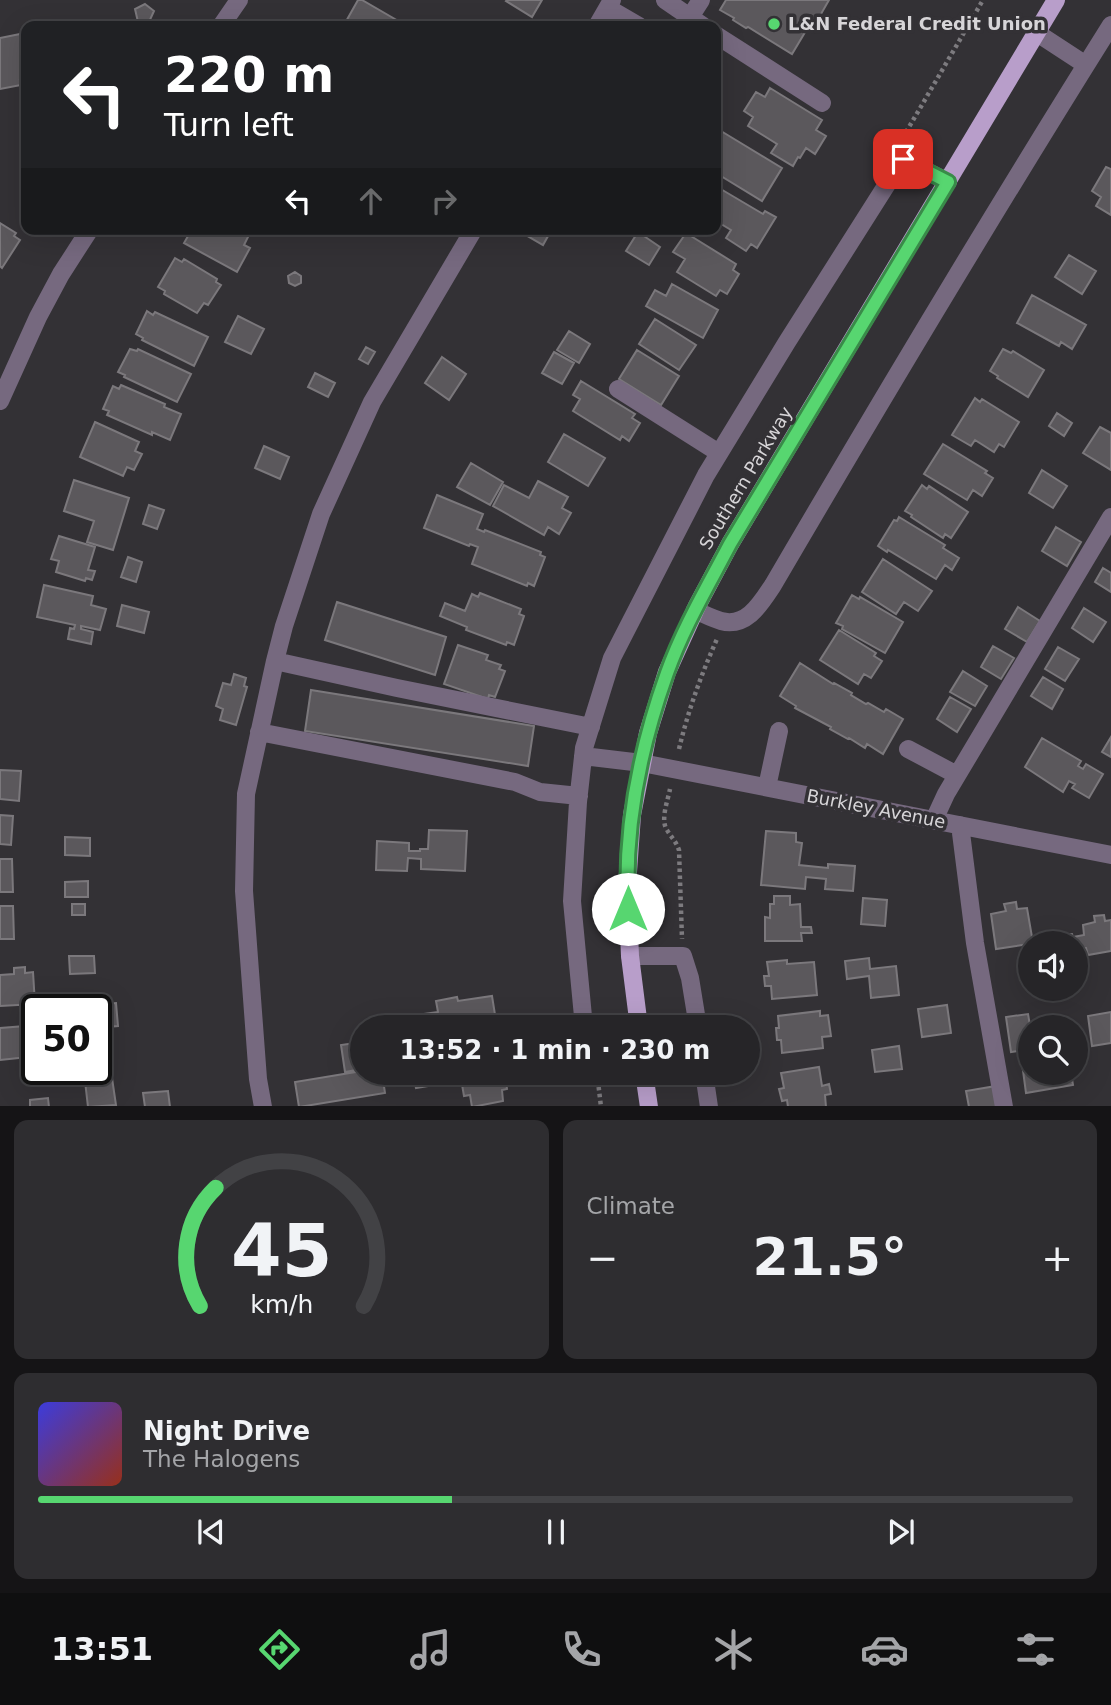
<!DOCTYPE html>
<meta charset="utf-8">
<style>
:root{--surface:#262528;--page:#2e2d30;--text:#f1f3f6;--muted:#a4a5a8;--line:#424245;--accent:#57d670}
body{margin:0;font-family:"DejaVu Sans",sans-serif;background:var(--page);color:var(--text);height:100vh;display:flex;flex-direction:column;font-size:26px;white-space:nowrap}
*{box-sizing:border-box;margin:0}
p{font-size:23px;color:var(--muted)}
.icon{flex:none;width:38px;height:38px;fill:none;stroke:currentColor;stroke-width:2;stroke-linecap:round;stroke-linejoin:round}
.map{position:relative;height:1106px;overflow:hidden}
.drawer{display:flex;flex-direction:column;gap:14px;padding:14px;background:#151416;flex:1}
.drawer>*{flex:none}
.guide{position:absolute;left:21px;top:21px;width:700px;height:214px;border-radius:14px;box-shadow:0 7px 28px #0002,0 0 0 2px var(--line);background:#202124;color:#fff;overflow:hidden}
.tools{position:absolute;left:1018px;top:931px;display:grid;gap:14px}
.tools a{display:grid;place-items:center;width:70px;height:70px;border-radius:50%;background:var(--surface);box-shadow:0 7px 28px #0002,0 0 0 2px var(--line);font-size:35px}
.speed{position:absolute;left:21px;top:994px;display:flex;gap:14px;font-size:35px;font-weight:700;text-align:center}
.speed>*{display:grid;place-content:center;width:91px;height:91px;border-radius:50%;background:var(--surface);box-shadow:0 7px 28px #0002,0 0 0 2px var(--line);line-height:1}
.speed .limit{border:4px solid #111;border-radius:10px;background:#fff;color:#111}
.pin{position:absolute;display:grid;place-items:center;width:60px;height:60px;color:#fff;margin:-30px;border-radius:14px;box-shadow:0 4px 10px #0006}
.me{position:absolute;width:77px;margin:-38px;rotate:0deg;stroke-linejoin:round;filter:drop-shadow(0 0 5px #0008)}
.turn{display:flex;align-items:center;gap:24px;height:147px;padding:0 28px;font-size:32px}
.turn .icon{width:91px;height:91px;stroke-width:2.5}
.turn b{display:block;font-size:49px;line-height:60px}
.lanes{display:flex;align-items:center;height:66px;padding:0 28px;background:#0003;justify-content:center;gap:35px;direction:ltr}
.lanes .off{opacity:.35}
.big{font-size:52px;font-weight:800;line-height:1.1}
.drawer .widget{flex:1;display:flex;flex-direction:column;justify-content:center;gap:10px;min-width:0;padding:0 24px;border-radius:14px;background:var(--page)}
.drawer .dial{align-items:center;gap:0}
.dial svg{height:182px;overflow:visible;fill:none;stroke:var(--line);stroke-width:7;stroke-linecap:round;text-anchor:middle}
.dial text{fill:var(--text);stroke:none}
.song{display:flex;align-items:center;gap:21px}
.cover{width:84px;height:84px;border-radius:10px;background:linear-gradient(135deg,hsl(240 70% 55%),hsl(10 70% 35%))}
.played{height:7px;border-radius:4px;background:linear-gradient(90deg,var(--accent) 40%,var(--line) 40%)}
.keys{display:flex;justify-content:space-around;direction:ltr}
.heat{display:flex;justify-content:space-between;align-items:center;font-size:38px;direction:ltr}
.drawer .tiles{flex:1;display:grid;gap:14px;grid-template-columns:1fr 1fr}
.widget:last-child{grid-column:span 2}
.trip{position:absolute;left:350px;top:1015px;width:410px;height:70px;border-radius:35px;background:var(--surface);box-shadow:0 7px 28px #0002,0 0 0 2px var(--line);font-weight:800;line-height:70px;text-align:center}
.tab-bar{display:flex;height:112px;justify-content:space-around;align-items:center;background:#0f0f10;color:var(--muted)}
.tab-bar .icon{width:49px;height:49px}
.tab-bar .selected{color:var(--accent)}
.tab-bar b{font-size:32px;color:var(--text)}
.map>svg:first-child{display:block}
.building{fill:#5b585c;stroke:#7b787c;stroke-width:2}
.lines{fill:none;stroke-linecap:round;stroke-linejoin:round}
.path{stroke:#7d7b7f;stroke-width:4.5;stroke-dasharray:3.5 3.5;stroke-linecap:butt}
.minor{stroke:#76697f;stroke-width:18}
.major{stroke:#b89eca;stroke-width:18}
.route-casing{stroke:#398b49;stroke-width:18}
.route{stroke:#57d670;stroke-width:12}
.poi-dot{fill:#57d670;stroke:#333135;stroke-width:2.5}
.labels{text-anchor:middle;stroke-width:7;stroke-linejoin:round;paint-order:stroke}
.poi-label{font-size:18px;font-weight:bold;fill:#d7d5d8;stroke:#333135;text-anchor:start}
.street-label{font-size:18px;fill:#d7d5d8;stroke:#333135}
</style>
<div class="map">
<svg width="1111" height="1107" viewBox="0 0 1111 1107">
<rect width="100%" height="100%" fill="#333135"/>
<path class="building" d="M358,0H362L400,22L397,26H347L344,25Z
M507,0H542L532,17L506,1Z
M726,0H829L817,21L813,19L792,54L748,27L746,28L733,20L734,18L720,10Z
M145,4L154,11L149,22H138L135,9Z
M115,20L116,26H71Z
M25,33L26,80H20L21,85L0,89V38Z
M770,88L822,120L816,130L826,136L815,154L806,148L800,158L798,157L793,166L771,153L777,144L748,126L753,117L744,111L756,92L765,97Z
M716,128L782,168L762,201L716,173Z
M1106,167L1111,169V215L1096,206L1101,197L1092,191Z
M719,188L763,214L765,211L776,217L757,248L751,244L746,251L726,238L731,230L716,221V211L721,203L716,200V193Z
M0,223L16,233L14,236L20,240L2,268L0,266Z
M192,229H234L248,237L244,245L250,248L237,272L184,243Z
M520,229H552L543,245L519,231Z
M638,232L660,247L649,265L626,251Z
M686,233L736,264L733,270L739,274L727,294L720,290L716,296L677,272L685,259L673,252Z
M1069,255L1096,271L1082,294L1055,277Z
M175,258L182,262L184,259L217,279L216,282L221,285L208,305L204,303L197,313L164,294L165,291L158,287Z
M295,272L301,276V283L295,286L289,283L288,276Z
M672,284L718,310L703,338L646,306L655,290L666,296Z
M1032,295L1086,325L1072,349L1061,342L1059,346L1017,323Z
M147,311L153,315L155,312L208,337L194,366L142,340L143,338L136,334Z
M238,316L264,329L251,354L225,342Z
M655,319L696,345L679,370L639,344Z
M569,331L590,344L579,363L557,350Z
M366,347L375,352L368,364L359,359Z
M130,349L137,351L138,349L191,374L177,402L124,377L125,375L118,372Z
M1003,349L1011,353L1013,351L1044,370L1028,397L997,378L998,376L990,371Z
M637,350L679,376L661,405L619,379Z
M554,352L574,363L562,384L542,373Z
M442,357L466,374L449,400L425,383Z
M315,373L335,383L328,397L308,387Z
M581,381L635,414L632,418L640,423L629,441L622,436L620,440L573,411L580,399L573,395Z
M121,385L165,404L164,407L181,414L170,440L152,432V435L107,415L109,411L103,409L113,386L119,389Z
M975,398L980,402L982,399L1019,422L1004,447L999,444L994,452L975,440L971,446L952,435Z
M1057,413L1072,423L1064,436L1049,426Z
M95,422L139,442L135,451L142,454L134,470L127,467L123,476L80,457Z
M1100,427L1111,433V470L1083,453Z
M564,434L605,458L588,486L548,462Z
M943,444L987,471L985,473L993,478L982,496L973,490L967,500L924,474Z
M264,446L289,457L280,479L255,468Z
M471,463L503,482L490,505L457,487Z
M1042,470L1067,486L1053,508L1029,493Z
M74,480L129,498L113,550L87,542L94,521L64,511Z
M538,481L568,497L562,508L571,513L559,534L548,527L544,535L493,506L504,485L529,498Z
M922,485L927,489L929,486L968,512L951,538L945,534L943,538L911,517L912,515L905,511Z
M437,495L483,514L477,529L484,532L485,530L541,552L540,555L545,557L534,586L528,583L527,586L472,564L478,547L470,544L469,546L424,528Z
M149,505L164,510L157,529L143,524Z
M899,517L945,545L943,548L959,558L952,570L945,565L936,579L888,550L887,552L878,546L894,520L897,521Z
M1056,527L1081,542L1067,566L1042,551Z
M59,536L95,547L88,570L95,571L92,580L86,578L85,581L56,572L59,561L51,559Z
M128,557L142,562L136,582L121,577Z
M883,559L932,591L918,611L904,602L896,614L862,592Z
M1103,568L1111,573V592L1095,582Z
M44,585L93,596L91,605L106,609L100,630L81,626V629L93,632L91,644L68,639L70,628L74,629L75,625L37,617Z
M480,593L521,609L519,614L524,616L514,645L507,642L506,645L466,630L467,627L440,616L445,603L465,611L472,594L478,597Z
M852,595L859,599L860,597L903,622L885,653L842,629L843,626L836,623Z
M337,602L446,637L435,675L325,640Z
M122,605L149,612L144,633L117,626Z
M1018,607L1040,621L1027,642L1005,629Z
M1084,608L1106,622L1093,642L1072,628Z
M839,630L876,653L874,656L882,661L871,678L864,674L858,684L820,660Z
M458,645L488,655L486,660L501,665L499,669L505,671L495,697L489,695L488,699L444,684Z
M993,646L1014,658L1001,679L981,667Z
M1058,647L1079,659L1065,681L1045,669Z
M800,663L833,684L834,683L852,693L851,695L866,704L868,703L884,712L886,709L903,719L883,754L867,744L865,748L849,738L848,739L830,729L831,727L795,708L796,706L780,696Z
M963,671L987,686L975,706L950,692Z
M234,674L246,678L244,686L247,687L236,725L220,720L223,709L216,706L223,683L231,685Z
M1043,677L1063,689L1052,709L1031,696Z
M311,690L534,726L528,766L305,731Z
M950,697L971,709L957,732L937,719Z
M1111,737V757L1102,752Z
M1042,738L1081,761L1078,766L1083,769L1086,764L1103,774L1089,798L1072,788L1075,784L1069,781L1063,792L1025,767Z
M0,770L21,771L19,801L0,799Z
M0,815L13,816L11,845L0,844Z
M429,830L467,831L465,871L421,869V859L408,858L407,871L376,870L377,841L409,843V851H420V849H428Z
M766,831L796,833V842L802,843L799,865L828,868V864L855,866L853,891L825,889L826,879L806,877L805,889L761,885Z
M65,837L90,838V856L65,855Z
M0,859H12L13,892H0Z
M88,881V897H65V882Z
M774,896H790V905L800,904L801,927H811L812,933H801L802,941H765V917L770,918V904H774Z
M863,898L887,900L885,926L861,924Z
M1016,902L1017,909L1027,908L1033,943L1041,942V943H1031V953L1029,944L996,949L991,914L1006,911L1004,904Z
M72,904H85V915H72Z
M0,906H13L14,939H0Z
M1104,915L1105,921L1111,920V951L1088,955L1086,948L1076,949V943H1056L1055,936L1072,934L1073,937L1084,935L1083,925L1095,922L1094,916Z
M69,956H94L95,973L70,974Z
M869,958L870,969L896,966L899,995L871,998L869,976L847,979L845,961Z
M787,960V964L814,962L817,995L772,999L771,986H765L764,976H769L767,962Z
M25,967V973L33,972L35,1004L0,1006V975L14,974V968Z
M492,996L497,1027H425L423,1014L438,1012L436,1001L457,997L458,1001Z
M116,1003L118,1026L96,1028V1010H76L75,1006Z
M947,1005L951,1033L922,1037L918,1009Z
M820,1011V1016L828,1015L831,1036L822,1037L823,1048L782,1053L781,1040H777L776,1028H779L778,1016Z
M1111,1012V1043L1092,1046L1088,1016Z
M1028,1014L1031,1031V1049L1011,1052L1006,1017Z
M34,1019V1025L37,1024V1056L0,1060V1028L25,1026L24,1020Z
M362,1042V1069L345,1072L341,1045Z
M899,1046L902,1069L875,1072L872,1050Z
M1031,1061V1073H1071L1073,1085L1026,1093L1022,1063Z
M819,1067L822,1086L829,1084L831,1094L825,1095L826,1107H788L787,1100L782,1101L779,1089L784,1088L781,1073Z
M362,1071V1073H382L385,1093L299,1107L295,1082Z
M413,1073H438L440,1084L416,1088Z
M460,1073H505L507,1089L502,1090L503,1101L472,1107L470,1095L464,1096Z
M112,1078L116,1105L88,1107L85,1081Z
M996,1086L1000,1107H969L966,1091Z
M168,1091L170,1107H145L143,1093Z
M48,1098L49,1107H30V1100Z"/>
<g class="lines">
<path class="path" d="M905,139V134L983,0
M679,749C688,711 701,675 717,639
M670,789C668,800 660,820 667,830C671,837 676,841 679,850L682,939
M597,1073L601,1107"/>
<path class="minor" d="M665,0L703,26
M608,8L639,26
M690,17L701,0
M221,26L239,0
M597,26L612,0
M1037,33L1086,65
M716,35L822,103
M618,389L719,453
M0,401L38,317L61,274L90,229
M695,610C703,614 712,618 721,621C747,628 761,603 773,585C883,397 995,210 1111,25
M275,661L397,688L591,727
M259,732L515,782L540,792L579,796
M908,749L957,775
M583,756L642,763L1111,855
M767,787L779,731
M934,820L946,794L1111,517
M960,825L975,943L1004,1107
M630,956H683L690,978L698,1027
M584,1027L572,901L578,802L584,748L612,658L706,475L787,342L903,159L948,182
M704,1073L709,1107
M263,1107L258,1079L244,891L246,794L275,661L284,626L321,514L372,402L474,229"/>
<path class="major" d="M639,1027L630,956L627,886L632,815L648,733L667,672L697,606L730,544L1056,0
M644,1073L649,1107"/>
</g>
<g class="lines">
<g class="route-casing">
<path id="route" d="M628,909C624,830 640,748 667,673C683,628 708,586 730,544L948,182L903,159"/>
</g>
<use href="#route" class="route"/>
</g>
<circle class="poi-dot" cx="774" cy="24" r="7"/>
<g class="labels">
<g class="poi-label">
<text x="788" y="30">L&amp;N Federal Credit Union</text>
</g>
<g class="street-label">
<text transform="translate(746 478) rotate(-59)" y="6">Southern Parkway</text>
<text transform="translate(876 809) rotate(11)" y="6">Burkley Avenue</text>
</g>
</g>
</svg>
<div class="tools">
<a><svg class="icon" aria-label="sound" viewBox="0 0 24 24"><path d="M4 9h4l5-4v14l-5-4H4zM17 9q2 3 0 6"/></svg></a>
<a><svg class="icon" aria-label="search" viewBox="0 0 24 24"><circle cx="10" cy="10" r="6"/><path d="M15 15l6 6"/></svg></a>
</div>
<div class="speed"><div class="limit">50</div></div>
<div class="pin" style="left:903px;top:159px;background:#d93025"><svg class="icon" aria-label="arrive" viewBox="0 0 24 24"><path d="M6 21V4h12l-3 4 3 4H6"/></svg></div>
<svg class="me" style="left:628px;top:909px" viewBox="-20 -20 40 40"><circle r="19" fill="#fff"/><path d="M0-13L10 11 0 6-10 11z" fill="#57d670"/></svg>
<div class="trip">13:52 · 1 min · 230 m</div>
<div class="guide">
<div class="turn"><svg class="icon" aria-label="left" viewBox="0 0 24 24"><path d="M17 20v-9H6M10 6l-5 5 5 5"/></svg><div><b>220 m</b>Turn left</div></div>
<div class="lanes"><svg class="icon" aria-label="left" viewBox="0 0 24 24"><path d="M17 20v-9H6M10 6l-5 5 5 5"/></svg><svg class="icon off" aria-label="ahead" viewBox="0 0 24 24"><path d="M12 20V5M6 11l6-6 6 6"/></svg><svg class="icon off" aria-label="right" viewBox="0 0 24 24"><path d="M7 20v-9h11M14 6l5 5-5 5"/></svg></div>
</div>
</div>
<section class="drawer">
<div class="tiles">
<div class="widget dial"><svg viewBox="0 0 100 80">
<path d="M14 69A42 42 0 1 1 86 69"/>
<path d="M14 69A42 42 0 0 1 21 17" stroke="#57d670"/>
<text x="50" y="56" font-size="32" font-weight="700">45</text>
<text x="50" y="72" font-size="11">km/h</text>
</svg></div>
<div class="widget"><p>Climate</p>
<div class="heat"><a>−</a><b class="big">21.5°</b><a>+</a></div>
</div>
<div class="widget">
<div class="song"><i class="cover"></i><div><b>Night Drive</b><p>The Halogens</p></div></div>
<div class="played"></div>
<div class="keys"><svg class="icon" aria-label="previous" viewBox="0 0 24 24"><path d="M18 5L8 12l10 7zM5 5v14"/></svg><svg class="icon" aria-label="pause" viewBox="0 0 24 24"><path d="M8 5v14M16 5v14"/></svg><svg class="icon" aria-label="next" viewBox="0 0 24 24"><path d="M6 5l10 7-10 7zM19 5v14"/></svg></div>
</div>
</div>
</section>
<nav class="tab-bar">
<b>13:51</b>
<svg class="icon selected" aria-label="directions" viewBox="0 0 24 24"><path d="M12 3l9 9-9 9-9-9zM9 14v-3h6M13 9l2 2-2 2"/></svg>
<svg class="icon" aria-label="music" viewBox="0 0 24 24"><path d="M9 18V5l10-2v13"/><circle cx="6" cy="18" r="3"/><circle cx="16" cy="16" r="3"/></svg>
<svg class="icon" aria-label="phone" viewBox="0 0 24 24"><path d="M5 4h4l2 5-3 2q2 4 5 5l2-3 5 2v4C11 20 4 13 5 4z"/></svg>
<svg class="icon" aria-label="climate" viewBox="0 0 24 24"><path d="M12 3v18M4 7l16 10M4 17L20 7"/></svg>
<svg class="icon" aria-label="car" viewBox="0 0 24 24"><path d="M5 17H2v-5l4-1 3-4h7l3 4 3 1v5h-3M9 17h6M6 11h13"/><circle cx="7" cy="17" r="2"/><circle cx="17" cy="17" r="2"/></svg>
<svg class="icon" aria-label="filters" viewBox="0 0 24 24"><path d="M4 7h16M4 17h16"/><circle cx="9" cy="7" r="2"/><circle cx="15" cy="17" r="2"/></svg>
</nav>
